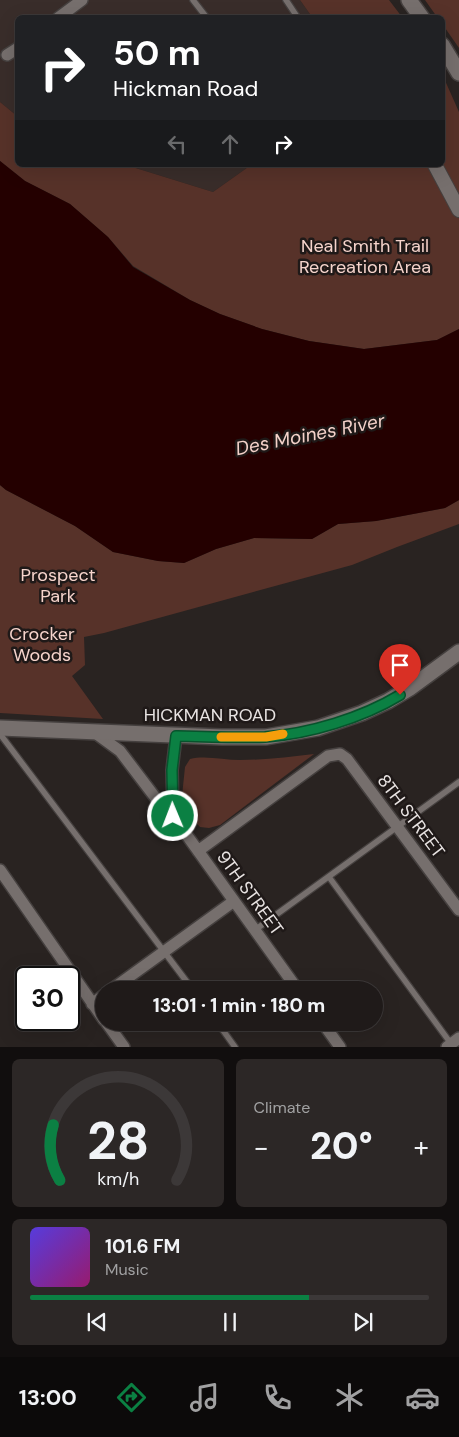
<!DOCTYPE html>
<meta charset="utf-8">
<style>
:root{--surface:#1f1a19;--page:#2c2726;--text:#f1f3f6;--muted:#a1a1a2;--line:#3c3838;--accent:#0b8043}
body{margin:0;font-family:"DM Sans",sans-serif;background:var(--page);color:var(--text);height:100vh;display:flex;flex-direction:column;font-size:19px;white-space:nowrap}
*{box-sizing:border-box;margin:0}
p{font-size:16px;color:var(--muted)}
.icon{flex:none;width:28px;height:28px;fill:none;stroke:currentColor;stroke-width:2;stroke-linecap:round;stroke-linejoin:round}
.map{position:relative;height:1047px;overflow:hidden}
.drawer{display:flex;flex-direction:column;gap:12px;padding:12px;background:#110e0e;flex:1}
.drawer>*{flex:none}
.banner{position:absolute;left:15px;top:15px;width:430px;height:152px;border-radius:8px;box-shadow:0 5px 20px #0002,0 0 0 1px var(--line);background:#202124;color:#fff;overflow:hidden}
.speed{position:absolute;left:15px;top:966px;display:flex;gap:10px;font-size:25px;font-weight:700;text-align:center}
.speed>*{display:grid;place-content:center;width:65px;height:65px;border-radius:50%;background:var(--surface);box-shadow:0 5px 20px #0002,0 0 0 1px var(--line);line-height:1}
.speed .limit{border:2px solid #111;border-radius:8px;background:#fff;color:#111}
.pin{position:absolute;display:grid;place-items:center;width:42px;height:42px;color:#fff;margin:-51px -21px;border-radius:50% 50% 50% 0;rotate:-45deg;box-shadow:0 0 5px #0007}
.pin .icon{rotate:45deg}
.me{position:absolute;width:55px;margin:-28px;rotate:359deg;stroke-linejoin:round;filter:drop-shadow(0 0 4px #0008)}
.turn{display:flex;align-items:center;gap:18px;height:105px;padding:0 15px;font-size:22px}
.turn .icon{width:65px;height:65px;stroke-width:2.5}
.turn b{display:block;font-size:35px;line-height:42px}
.lanes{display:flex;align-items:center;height:48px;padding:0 15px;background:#0003;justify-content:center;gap:25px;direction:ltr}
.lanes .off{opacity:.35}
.big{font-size:38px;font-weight:800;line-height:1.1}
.drawer .widget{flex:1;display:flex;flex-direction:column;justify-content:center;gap:8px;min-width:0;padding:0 18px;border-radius:8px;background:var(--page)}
.drawer .dial{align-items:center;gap:0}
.dial svg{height:130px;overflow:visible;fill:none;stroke:var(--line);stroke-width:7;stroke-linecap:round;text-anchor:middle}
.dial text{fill:var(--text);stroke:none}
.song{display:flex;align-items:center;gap:15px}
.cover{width:60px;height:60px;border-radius:8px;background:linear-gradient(135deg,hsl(250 70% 55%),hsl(320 70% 35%))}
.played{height:5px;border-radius:2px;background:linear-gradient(90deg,var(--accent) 70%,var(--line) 70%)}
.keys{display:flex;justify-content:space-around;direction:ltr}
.heat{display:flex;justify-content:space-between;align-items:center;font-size:28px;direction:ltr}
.drawer .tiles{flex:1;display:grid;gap:12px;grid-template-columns:1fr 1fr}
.widget:last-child{grid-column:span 2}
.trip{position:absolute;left:95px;top:981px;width:288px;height:50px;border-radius:25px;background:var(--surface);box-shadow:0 5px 20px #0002,0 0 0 1px var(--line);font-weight:800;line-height:50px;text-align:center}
.tab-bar{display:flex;height:80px;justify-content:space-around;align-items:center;background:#0c0a0a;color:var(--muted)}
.tab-bar .icon{width:35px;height:35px}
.tab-bar .selected{color:var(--accent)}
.tab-bar b{font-size:22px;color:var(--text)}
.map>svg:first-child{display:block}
.built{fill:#392d2a}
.green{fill:#573229}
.water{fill:#240000}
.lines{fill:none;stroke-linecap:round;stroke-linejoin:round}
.service-casing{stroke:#45403f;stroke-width:8}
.minor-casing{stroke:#45403f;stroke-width:14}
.tertiary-casing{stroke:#45403f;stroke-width:16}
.secondary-casing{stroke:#45403f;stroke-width:18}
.service{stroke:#766f6d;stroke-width:5.5}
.minor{stroke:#766f6d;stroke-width:11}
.tertiary{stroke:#766f6d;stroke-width:14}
.secondary{stroke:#766f6d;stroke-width:15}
.route-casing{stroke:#07532c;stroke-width:12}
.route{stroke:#0b8043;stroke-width:9}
.slow{stroke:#f59e0b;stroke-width:9}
.labels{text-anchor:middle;stroke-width:5;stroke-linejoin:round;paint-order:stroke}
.park-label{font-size:18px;fill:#f6d4cc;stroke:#1f1918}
.street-label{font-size:18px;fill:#e9e4e3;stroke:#1f1918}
.water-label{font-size:19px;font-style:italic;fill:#f4d2ca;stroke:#1f1918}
</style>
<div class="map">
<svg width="459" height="1047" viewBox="0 0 459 1047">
<rect width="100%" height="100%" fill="#292321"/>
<path class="built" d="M0,0H300L312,17L18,18L17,116L0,102Z
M126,165H251L213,192Z"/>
<path class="green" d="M300,0H389L402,17H312Z
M425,0H459V48L443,25L442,18L437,17Z
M443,76L459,112V329L437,340L364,349L309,341L262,329L220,314L190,300L133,266L108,237L70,204L25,181L0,161V102L17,116L18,165H126L213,192L251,165H442Z
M0,485L6,490L75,526L113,552L158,561L184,563L216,549L254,538L312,539L338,524L376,521L445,508L459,500V524L397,547L352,565L104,633L84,637L85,665L72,676L103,719L0,713Z
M314,754L220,825L209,828L200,827L187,813L182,796L185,767L190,759C205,755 224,760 240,760C265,760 289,757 314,754Z"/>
<path class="water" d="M0,161L25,181L70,204L108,237L133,267L190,300L220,314L262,329L309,341L364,349L437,340L459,329V500L445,508L376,521L338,524L312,539L254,538L216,549L184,563L158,561L113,552L75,526L6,490L0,485Z"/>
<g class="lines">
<g class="service-casing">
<path id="service" d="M193,0L207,18
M286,0L298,18
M0,734L193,990
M329,877L452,1045
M255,930L459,782
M217,1022L235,1047"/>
</g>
<g class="minor-casing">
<path id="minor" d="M58,18L82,0
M7,55L18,48
M94,732L120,751L161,805L173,816L298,990
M173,816L172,770L176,736
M198,851L328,756L340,754L347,759L459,910
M0,870L104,1020
M111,990L234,901
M92,1004L104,995
M106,1022L124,1047
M322,1022L340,1047
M447,1047L459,1038"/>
</g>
<g class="tertiary-casing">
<path id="tertiary" d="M435,165L459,210"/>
</g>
<g class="secondary-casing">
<path id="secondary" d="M409,0L422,18
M442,45L459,73
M0,728L222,737H266L318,728L362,713L388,701L410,688L459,652"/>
</g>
<use href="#service" class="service"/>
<use href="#minor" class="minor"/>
<use href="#tertiary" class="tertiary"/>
<use href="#secondary" class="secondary"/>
</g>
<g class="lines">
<g class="route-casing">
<path id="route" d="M173,816L172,770L176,736C206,737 235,738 265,737C309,734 362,718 400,695"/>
</g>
<use href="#route" class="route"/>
<path class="slow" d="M221,737H266L283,734"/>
</g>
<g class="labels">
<g class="park-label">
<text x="365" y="252">Neal Smith Trail<tspan x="365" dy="21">Recreation Area</tspan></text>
<text x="58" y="581">Prospect<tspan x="58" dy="21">Park</tspan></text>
<text x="42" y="640">Crocker<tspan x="42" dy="21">Woods</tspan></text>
</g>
<g class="street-label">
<text x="210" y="721">HICKMAN ROAD</text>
<text transform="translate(411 816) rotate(53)" y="6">8TH STREET</text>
<text transform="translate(250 893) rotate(54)" y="6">9TH STREET</text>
</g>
<g class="water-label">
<text transform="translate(310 434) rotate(-11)" y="7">Des Moines River</text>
</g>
</g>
</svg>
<div class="speed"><div class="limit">30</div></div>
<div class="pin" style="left:400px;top:695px;background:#d93025"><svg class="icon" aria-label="arrive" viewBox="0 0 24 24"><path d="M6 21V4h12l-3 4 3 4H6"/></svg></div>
<svg class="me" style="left:173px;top:816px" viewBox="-20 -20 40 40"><circle r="17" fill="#0b8043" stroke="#fff" stroke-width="3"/><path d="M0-11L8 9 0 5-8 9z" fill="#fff"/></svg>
<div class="trip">13:01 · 1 min · 180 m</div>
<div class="banner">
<div class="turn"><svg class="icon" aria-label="right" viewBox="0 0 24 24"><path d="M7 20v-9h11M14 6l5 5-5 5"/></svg><div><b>50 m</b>Hickman Road</div></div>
<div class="lanes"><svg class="icon off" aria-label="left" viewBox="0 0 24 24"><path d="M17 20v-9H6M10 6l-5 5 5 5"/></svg><svg class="icon off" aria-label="ahead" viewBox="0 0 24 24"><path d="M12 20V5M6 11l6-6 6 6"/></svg><svg class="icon" aria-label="right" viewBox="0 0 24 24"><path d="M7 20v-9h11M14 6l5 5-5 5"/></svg></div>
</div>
</div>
<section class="drawer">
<div class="tiles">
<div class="widget dial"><svg viewBox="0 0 100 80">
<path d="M14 69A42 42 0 1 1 86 69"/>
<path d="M14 69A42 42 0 0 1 10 35" stroke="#0b8043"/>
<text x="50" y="56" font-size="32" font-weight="700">28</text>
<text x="50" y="72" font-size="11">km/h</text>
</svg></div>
<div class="widget"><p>Climate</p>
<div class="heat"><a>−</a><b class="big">20°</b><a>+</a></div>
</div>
<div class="widget">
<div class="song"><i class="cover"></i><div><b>101.6 FM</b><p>Music</p></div></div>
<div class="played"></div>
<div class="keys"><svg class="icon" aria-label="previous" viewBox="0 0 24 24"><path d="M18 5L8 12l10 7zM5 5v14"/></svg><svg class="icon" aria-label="pause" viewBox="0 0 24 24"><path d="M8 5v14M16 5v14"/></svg><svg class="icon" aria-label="next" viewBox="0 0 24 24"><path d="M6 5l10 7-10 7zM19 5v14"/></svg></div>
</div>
</div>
</section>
<nav class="tab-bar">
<b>13:00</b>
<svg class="icon selected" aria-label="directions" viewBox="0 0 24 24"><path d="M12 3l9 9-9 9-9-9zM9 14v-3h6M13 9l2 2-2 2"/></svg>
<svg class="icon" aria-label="music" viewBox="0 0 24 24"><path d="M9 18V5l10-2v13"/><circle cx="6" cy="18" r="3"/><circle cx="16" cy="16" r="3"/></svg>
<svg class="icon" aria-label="phone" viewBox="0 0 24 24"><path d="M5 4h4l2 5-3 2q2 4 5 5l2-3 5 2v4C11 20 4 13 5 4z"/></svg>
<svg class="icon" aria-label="climate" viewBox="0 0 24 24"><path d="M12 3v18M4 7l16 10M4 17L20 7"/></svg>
<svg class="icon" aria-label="car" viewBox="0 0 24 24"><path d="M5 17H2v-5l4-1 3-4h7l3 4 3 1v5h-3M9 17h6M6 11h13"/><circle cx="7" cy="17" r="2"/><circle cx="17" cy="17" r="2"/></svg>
</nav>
